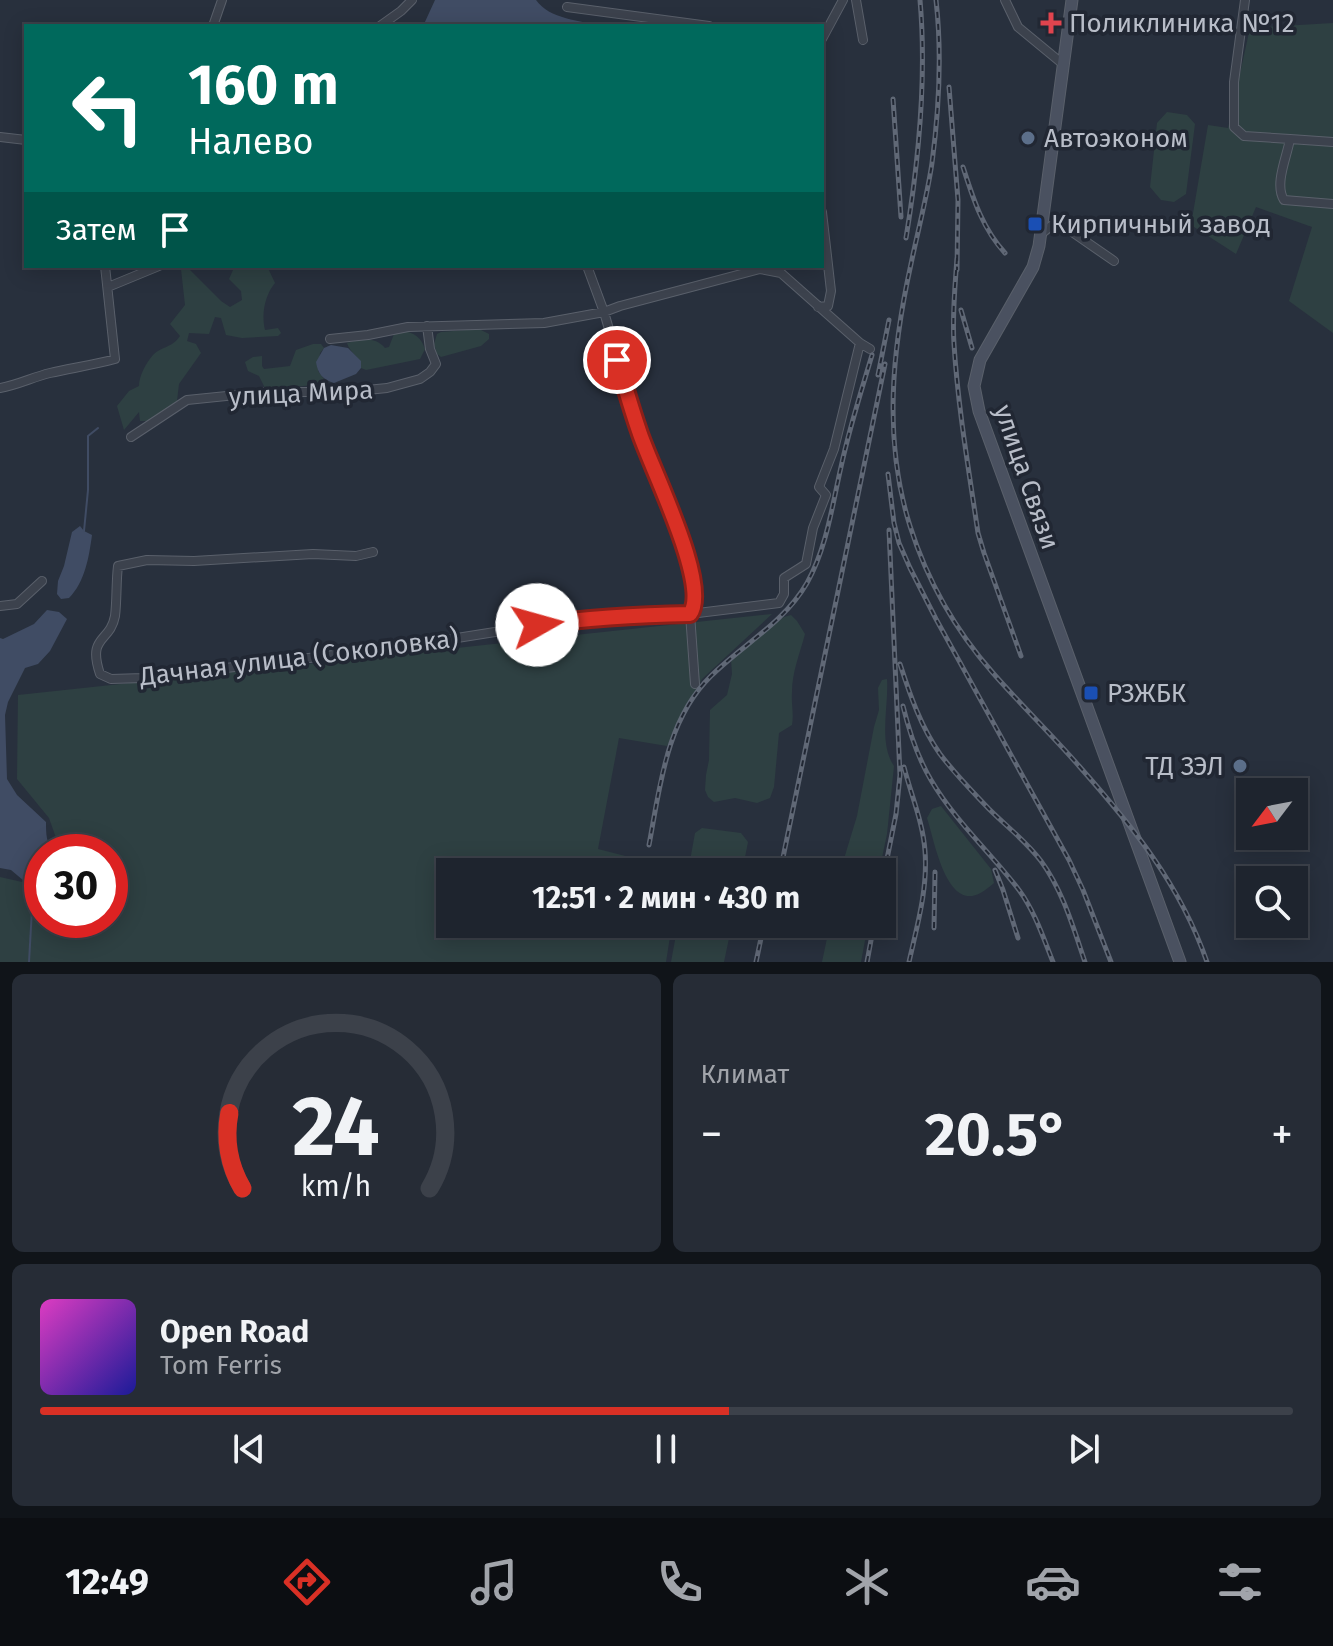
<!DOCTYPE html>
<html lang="ru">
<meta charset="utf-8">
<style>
:root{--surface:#1e242e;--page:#262c36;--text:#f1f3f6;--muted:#a1a4aa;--line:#3c414a;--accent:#d93025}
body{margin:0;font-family:"Fira Sans",sans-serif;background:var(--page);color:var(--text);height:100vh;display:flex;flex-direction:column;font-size:30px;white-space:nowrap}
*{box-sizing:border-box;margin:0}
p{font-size:26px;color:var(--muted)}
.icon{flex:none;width:44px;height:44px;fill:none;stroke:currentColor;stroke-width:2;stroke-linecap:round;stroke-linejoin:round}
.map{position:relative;height:962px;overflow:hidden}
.sheet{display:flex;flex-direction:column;gap:12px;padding:12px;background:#101419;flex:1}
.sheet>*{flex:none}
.banner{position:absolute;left:24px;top:24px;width:800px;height:244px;border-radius:0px;box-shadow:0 4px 20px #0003,0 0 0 2px var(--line);background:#00695c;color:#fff;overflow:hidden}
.needle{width:52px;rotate:238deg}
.fabs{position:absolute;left:1236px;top:778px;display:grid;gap:16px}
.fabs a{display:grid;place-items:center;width:72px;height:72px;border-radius:0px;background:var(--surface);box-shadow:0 4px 20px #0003,0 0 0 2px var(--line);font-size:40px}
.speed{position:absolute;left:24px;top:834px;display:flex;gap:16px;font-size:40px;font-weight:700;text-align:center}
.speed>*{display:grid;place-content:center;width:104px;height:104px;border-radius:50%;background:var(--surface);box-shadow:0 4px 20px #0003,0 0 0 2px var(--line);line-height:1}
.speed .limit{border:12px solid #d22;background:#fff;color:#111}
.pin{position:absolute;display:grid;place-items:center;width:68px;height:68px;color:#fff;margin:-34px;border:4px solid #fff;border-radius:50%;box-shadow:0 2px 8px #0007}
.me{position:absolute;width:88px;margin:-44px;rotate:83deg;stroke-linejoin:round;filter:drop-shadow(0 0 6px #0008)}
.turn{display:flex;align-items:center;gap:28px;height:168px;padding:0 32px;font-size:36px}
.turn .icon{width:104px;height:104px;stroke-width:2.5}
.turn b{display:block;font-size:56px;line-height:68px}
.then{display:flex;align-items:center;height:76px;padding:0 32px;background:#0003;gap:16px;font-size:30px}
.big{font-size:60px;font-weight:700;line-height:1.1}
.sheet .tile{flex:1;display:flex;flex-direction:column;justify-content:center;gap:12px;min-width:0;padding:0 28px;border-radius:12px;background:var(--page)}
.sheet .dial{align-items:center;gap:0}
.dial svg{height:208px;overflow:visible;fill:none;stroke:var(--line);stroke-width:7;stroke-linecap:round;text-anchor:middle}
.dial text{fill:var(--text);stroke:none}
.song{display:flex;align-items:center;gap:24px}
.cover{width:96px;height:96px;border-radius:12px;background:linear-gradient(135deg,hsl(310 70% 55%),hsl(240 70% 35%))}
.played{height:8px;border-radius:4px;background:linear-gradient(90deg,var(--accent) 55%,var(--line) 55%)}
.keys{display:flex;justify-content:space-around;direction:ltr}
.heat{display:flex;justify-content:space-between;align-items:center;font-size:44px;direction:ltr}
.sheet .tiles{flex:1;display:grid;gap:12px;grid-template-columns:1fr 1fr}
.tile:last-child{grid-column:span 2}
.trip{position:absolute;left:436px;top:858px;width:460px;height:80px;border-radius:0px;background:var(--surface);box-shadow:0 4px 20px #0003,0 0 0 2px var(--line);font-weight:700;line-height:80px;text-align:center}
.dock{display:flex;height:128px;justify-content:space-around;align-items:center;background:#0c0e12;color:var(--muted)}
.dock .icon{width:56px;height:56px}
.dock .selected{color:var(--accent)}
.dock b{font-size:36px;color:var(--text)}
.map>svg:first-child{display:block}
.green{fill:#2e4042}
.water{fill:#404c64}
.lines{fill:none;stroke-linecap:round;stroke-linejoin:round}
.stream{stroke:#404c64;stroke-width:2}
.street-casing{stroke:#5a606b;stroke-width:10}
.secondary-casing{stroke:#5a606b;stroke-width:13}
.street{stroke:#3c424d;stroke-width:8}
.secondary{stroke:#4a5160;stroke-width:11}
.rail-casing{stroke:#606876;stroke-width:5}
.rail{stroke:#212733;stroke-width:2;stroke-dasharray:6;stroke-linecap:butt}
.route-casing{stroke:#8d1f18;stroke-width:20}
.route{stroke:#d93025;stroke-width:14}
.health-dot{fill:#e0444e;stroke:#212733;stroke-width:3}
.service-dot{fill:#5c6f8a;stroke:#212733;stroke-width:3}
.transit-dot{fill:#1a4fb4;stroke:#212733;stroke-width:3}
.labels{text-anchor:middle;stroke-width:7;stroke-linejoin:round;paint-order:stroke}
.poi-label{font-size:26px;fill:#b8bdc8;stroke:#212733;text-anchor:start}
.street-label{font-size:26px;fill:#b8bdc8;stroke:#212733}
</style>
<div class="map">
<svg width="1333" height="962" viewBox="0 0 1333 962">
<rect width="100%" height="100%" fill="#28303d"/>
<path class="green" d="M1333,23V333L1289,301L1312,227L1256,207L1236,254L1191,225L1208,125L1228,128L1250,28Z
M1167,112L1187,115L1195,124L1186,194L1174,202L1161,200L1150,187L1157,123Z
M239,266H267L275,283C265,295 261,314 265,330L278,328L281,333L278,336L242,338L226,335L221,318L215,317L209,334L189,333L187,341L196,344L201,353L179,384L177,401L149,421H140L139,412L124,430L117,406L129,391L139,386C139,376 146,363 153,355C162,346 172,348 180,336L170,324L185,305L181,269L187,267L221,301L230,307L242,300L241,291L229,279L233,270Z
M479,329L489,334V339L481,346L441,357L437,354L434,344L437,334L441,332Z
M403,330C415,334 421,337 425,349L420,359L366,370L361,368C360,357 350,353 347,343C360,339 375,336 385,348L389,347L394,334Z
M313,344H321L324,348L320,353L318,371L324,379L313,385L266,390L259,376L248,371L245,362L253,357L262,356V366L264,369L290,366L296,350Z
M772,614L702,679L667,746L619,738L598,849L680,870L679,872H450V924H672L666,962H0V877L31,884L42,877V920H110V852H61L49,818L17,779L18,695Z
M791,615L797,621L805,634C800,653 792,672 792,692C791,703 794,714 792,725L779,733L774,787L770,798L757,803L735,798L714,802L708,797L705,790L706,775L709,760L710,710L727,695L732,674L731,659L743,647L784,617Z
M887,679C889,705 878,743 894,766L887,834L879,872H840L857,816L874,727L879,710L878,688L882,680Z
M941,806L991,869L994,883C988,888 980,895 972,896C944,899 934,839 927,818L932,809Z
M702,828L741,833L748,842L742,872H688L695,833Z
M678,924H732L724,962H671Z
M830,924H868L861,962H822Z"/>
<path class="water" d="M435,0H536C549,19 581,21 603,26H417L421,24H424Z
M331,345L348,348L361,361V368L356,374L334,383C322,379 318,374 316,362L324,348Z
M80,526L84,531L92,535C89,557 85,582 69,598L61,599L57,594L58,581L64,566L72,532Z
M47,610L59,612L67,619L50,651L38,664L25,668L8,702L5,715L7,779L17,795L46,822C46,834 46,843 54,852H42V873L30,886L11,870L0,868V638L3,639L34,624Z"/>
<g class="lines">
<path class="stream" d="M84,531L88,490V436L98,428
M29,962L32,909"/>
<g class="street-casing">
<path id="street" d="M856,0L863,40
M1005,0L1018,27L1064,65
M1245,0L1234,82V127L1244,136L1290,139C1287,157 1274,184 1284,200L1333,204
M567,7L709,26
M213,26L222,0
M380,26L401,11L412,0
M822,39L843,0
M0,137L26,140
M1290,139L1333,142
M1041,234L1051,226L1062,225L1114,261
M587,266L604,312L639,433L676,524L691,566L695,592L694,609L690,614L695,684
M108,287L159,266
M818,307L828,306L831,291L822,212
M330,339L368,335L408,327L544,323L604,312L620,306L760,269L781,273L860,343L870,349
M0,388C18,385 33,377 50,373C72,368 93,365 115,359L105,266
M131,437L187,400L266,392H347L387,388L420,379L430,372L436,364L430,349L427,326
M373,552L356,556L313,554L194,561L147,560L118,566C116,582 117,600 115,616C110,643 87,635 100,674L111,679L143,678L400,647L565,621L650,614H690L779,603L784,594V578L806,564L813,528L826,495L819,487L834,449L860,343
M0,606L17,604L42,581"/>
</g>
<g class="secondary-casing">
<path id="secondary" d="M1072,0L1039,246L1033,267L980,360L974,386L979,411L1180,962"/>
</g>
<use href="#street" class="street"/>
<use href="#secondary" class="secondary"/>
<g class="rail-casing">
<path id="rail" d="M936,0C942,53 939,110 932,163C927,197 918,230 911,264C892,350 883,440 910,526C927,580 956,631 993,673C1021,705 1051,734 1079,766C1133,827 1180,884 1207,962
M949,87L958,200L957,270
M893,99L901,217
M963,167C973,198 982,228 1005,253
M906,238C919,159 927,79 920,0
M957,258C955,287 952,316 954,344C958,408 969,471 978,533L984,553L1021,656
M961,310L972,348
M878,375L889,320
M888,474L894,523L899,543L910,568L936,619L1069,860L1083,890L1111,962
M900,664C910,695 921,727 940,754C955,774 972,791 989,809C1006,826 1026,841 1041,861C1063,891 1073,927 1085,962
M903,706C909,731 918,758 931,780C955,821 991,853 1019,890C1035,912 1043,937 1053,962
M904,767C911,795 923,822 925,851C928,889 917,926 909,962
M649,845C660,787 666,720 711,676C742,645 784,623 807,583C827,547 832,506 841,467C849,429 861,392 872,355
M995,870L1003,890L1018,938
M780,872L885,364
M882,884L896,814L900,775L889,530
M934,928L935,872
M756,962L764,924
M867,962L874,924"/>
</g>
<use href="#rail" class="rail"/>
</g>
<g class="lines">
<g class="route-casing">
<path id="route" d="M537,625C588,618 639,615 690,614C711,585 650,466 639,431C631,408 624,383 617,360"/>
</g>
<use href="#route" class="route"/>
</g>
<path class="health-dot" d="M1047 11h8v8h8v8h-8v8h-8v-8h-8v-8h8z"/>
<g class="service-dot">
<circle cx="1028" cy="138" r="8"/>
<circle cx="1240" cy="766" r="8"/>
</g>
<g class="transit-dot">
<rect x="1027" y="216" width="16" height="16" rx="4"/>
<rect x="1083" y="685" width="16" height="16" rx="4"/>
</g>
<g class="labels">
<g class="poi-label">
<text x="1069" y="32">Поликлиника №12</text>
<text x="1044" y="147">Автоэконом</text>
<text x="1051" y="233">Кирпичный завод</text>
<text x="1107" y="702">РЗЖБК</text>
<text x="1224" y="775" text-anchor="end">ТД ЗЭЛ</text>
</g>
<g class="street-label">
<text transform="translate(301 393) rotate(-3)" y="9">улица Мира</text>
<text transform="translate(1027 477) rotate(71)" y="9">улица Связи</text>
<text transform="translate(299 657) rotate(-7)" y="9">Дачная улица (Соколовка)</text>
</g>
</g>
</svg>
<div class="fabs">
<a><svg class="needle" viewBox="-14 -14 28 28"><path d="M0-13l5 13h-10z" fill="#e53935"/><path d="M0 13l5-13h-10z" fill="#a1a4aa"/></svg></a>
<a><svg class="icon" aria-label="search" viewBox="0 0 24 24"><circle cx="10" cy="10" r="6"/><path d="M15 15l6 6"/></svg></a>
</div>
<div class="speed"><div class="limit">30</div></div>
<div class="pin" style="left:617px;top:360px;background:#d93025"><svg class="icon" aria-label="arrive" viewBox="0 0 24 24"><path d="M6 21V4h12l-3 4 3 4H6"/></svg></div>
<svg class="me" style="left:537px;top:625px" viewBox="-20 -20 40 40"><circle r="19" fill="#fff"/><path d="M0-13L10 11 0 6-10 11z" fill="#d93025"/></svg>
<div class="trip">12:51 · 2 мин · 430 m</div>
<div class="banner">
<div class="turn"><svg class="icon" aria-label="left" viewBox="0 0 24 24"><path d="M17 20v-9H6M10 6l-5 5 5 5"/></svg><div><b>160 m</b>Налево</div></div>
<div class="then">Затем<svg class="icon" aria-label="arrive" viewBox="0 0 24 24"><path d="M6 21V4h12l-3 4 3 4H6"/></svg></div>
</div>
</div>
<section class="sheet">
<div class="tiles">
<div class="tile dial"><svg viewBox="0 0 100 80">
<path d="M14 69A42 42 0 1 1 86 69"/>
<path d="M14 69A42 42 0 0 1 9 40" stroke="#d93025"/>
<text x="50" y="56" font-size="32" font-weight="700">24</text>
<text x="50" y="72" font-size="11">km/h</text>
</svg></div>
<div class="tile"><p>Климат</p>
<div class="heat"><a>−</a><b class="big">20.5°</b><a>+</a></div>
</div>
<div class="tile">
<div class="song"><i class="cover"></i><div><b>Open Road</b><p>Tom Ferris</p></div></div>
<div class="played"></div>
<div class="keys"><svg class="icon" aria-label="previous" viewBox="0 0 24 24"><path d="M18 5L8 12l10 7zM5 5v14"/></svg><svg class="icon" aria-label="pause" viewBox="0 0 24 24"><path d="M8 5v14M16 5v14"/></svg><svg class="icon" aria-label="next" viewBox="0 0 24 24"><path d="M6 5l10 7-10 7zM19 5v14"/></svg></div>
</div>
</div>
</section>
<nav class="dock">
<b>12:49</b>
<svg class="icon selected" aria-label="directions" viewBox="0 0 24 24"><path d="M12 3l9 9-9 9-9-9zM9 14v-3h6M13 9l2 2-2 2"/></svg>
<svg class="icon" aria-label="music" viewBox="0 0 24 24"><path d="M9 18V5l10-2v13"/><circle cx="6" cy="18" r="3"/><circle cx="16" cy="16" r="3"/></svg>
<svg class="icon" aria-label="phone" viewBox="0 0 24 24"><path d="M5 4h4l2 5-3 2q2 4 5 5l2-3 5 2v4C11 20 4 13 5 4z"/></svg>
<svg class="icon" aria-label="climate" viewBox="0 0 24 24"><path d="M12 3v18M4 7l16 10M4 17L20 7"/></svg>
<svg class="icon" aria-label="car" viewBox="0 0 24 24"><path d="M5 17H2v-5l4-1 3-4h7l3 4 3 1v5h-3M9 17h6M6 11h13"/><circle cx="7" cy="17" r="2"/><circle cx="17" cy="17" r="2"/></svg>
<svg class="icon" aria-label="filters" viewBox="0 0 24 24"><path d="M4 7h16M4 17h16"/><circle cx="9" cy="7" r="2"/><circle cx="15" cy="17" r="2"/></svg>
</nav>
